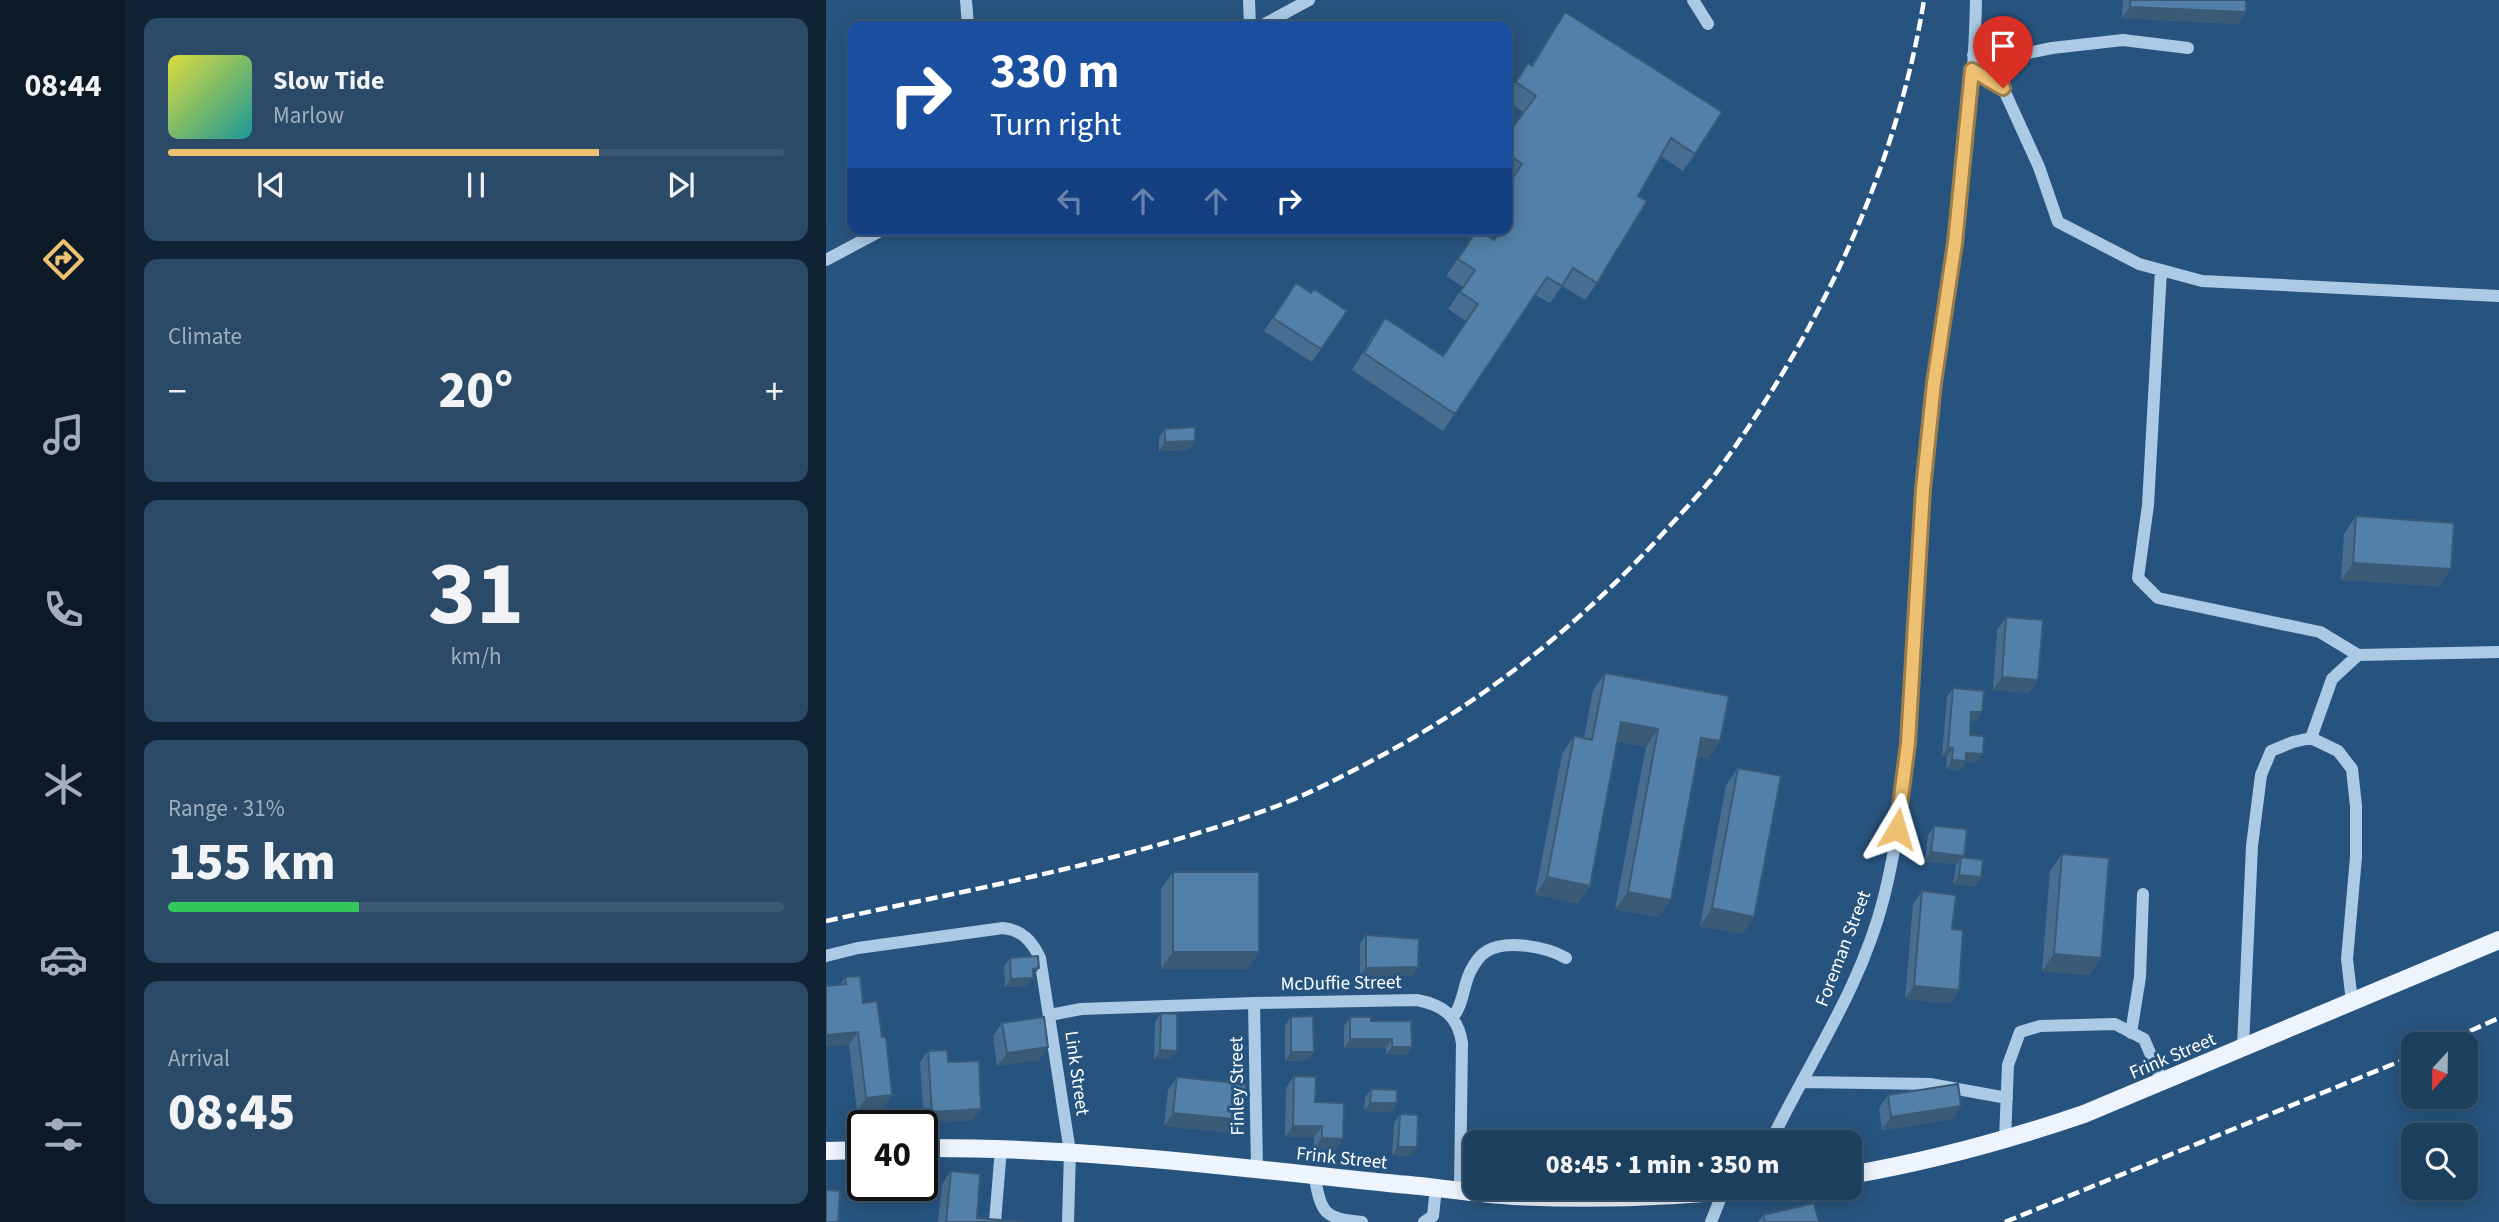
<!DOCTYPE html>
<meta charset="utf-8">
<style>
:root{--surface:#1d3f5e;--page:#2a4a67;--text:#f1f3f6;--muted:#a0afbc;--line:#3b5873;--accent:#edc072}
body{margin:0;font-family:"Source Sans 3",sans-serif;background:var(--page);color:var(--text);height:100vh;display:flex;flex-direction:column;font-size:26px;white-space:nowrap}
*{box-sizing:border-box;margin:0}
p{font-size:23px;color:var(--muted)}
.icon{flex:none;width:38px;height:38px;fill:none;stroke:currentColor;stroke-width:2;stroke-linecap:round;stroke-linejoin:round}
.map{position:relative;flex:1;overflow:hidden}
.sheet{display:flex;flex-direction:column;gap:18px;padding:18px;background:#102334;width:700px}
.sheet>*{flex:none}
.hud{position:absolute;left:21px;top:21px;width:665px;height:214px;border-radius:14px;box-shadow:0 4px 18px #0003,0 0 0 2px var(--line);background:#1a4fa0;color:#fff;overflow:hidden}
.needle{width:46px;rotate:202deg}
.buttons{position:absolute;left:1575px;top:1032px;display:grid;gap:14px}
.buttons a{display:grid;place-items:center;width:77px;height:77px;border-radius:14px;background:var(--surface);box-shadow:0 4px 18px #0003,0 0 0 2px var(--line);font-size:35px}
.speed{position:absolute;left:21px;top:1110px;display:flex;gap:14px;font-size:35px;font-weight:700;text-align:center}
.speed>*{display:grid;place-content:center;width:91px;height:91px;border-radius:50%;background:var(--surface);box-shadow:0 4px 18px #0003,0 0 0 2px var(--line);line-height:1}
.speed .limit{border:4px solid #111;border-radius:10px;background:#fff;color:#111}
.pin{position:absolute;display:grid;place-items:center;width:60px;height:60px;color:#fff;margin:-72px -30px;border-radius:50% 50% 50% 0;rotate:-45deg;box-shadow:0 0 7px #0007}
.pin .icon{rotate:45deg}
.me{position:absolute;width:77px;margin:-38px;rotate:7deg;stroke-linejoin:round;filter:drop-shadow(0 0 5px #0008)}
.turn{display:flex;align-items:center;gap:24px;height:147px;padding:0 28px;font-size:32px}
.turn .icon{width:91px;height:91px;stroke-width:2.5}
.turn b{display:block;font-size:49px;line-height:60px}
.lanes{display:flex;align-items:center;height:66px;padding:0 28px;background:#0003;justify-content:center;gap:35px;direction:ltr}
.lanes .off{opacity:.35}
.big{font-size:52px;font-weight:800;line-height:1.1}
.sheet .card{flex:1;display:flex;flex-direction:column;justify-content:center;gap:10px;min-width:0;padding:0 24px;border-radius:14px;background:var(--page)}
.sheet .dial{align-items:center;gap:0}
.dial b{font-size:91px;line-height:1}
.song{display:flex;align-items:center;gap:21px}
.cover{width:84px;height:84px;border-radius:10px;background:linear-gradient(135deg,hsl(60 70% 55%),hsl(180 70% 35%))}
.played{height:7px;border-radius:4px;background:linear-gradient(90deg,var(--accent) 70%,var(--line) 70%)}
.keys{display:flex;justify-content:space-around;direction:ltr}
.heat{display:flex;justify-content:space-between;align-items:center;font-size:38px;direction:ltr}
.charge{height:10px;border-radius:5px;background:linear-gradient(90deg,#34c759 31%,var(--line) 0)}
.trip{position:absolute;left:637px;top:1130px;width:399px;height:70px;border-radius:14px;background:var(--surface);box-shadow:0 4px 18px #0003,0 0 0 2px var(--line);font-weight:800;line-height:70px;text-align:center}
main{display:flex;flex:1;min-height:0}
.tab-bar{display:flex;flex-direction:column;width:126px;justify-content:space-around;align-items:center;background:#0c1926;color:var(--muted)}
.tab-bar .icon{width:49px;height:49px}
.tab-bar .selected{color:var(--accent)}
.tab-bar b{font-size:32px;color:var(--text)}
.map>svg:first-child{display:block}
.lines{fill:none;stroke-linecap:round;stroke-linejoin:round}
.minor{stroke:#accae5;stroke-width:12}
.major{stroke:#edf4fd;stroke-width:18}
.rail{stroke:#fff;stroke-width:4.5;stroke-dasharray:12 5;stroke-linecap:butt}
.wall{fill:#476e90}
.shaded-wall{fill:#3a5a76}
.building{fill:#5380a8;stroke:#3a5a76;stroke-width:2}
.route-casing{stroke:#9a7d4a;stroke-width:18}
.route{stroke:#edc072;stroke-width:12}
.labels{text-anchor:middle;stroke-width:6;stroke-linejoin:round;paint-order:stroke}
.street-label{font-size:19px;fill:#fff;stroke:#27547e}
</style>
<main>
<nav class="tab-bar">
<b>08:44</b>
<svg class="icon selected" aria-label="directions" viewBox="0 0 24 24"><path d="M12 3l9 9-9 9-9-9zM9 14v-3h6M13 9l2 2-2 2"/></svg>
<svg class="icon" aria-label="music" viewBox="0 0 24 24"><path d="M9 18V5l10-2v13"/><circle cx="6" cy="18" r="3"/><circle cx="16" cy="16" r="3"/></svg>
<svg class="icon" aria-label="phone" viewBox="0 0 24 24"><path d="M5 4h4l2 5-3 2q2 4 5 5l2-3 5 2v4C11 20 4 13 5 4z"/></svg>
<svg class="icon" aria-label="climate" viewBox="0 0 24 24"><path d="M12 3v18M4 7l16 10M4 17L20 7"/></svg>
<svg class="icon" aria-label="car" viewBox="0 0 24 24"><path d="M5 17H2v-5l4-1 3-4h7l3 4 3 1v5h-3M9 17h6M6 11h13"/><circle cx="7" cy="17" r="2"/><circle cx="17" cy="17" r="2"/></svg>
<svg class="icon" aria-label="filters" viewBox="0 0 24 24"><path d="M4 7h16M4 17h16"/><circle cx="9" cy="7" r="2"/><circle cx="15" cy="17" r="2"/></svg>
</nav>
<section class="sheet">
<div class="card">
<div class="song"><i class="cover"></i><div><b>Slow Tide</b><p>Marlow</p></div></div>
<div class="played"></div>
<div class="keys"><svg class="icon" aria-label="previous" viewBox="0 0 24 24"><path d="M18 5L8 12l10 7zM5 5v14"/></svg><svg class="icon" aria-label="pause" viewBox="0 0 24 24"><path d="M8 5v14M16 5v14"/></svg><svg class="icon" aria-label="next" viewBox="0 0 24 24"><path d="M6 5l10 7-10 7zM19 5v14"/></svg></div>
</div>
<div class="card"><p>Climate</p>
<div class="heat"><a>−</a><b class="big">20°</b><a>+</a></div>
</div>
<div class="card dial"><b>31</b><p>km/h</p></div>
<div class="card"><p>Range · 31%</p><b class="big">155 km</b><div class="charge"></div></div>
<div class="card"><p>Arrival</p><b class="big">08:45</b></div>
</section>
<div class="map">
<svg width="1673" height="1222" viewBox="0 0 1673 1222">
<rect width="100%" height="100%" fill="#27547e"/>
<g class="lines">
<path class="minor" d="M140,0L142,26
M423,0L424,26
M867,0L882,24
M435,26L483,0
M1147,55L1187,56L1226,48L1297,40L1362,48
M1146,70L1177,88L1213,167L1232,222L1313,264L1376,281L1673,296
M0,260L58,229
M1335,270L1322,505L1312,578L1332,598L1494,632L1532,655
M1485,738L1506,679L1532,655L1673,652
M0,956L32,948L177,928C196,930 206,941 214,958L244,1152L242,1222
M428,1003L431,1169
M224,1015L255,1009L428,1003L591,1000C617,1005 632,1016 636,1043L634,1190
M627,1017C637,1005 637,987 644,972C648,964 654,955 661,951C681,939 721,947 740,958
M1305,1033L1314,977L1317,894
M1417,1047L1426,846L1435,775L1445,751L1467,742L1485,738L1512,751L1526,769L1530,806V857L1521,959L1526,1002
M977,1082L1104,1084L1181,1098
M1179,1139L1182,1065L1194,1032L1214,1026L1289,1024L1318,1039L1336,1081
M944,1143C984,1060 1035,988 1058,897C1091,763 1086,623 1097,487C1111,324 1147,164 1150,0
M488,1175C496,1213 496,1218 536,1222
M169,1222L175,1148
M598,1222L607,1216L610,1188
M885,1222L897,1192"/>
<path class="major" d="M96,1148C256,1147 414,1168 572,1184C611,1187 650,1194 688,1196C770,1200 851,1197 932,1188
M0,1151L37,1150
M1024,1175C1105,1161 1179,1141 1258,1114L1673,940"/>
<path class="rail" d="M0,921C151,888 305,861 451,806C485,793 517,776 549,759C659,701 756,623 840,530C857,511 876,492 891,472C993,332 1070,172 1098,0
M1613,1045L1673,1018
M1179,1222L1587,1056"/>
</g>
<path class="wall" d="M1297,0H1420L1412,24L1296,18Z
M739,12L869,154L857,171L835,156L812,196L771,283L759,300L736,286L724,303L709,295L617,431L526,370L547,335L559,318L617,355L640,321L622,309L637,287L620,276L651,230L667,240L671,234L664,229H681V186L684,181L681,179V135L697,112L681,100V95L702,63L705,65Z
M470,283L485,293L521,311L486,362L438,331Z
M339,429L369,441L363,450L333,451V437Z
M1530,516L1613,586L1515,580L1518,534Z
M1180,617L1203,693L1167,690L1171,630Z
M779,673L882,759L872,756L833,917L789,909L820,747L791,741L764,886L752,903L709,895L736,754L748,736L758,738L767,690Z
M1127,688L1150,721H1145L1144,735L1151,762H1140L1134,770L1120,769L1121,756H1116L1121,697Z
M912,768L928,917L916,934L874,926L900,785Z
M1108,826L1138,856L1137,858L1155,877L1149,886L1127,884L1130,864L1099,861L1102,835Z
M1236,854L1275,958L1263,975L1216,971L1224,871Z
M347,872L433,952L421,969H335V889Z
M1096,891L1126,929L1133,990L1124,1003L1079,999L1087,904Z
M540,935L586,976H534V944Z
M184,958L207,977L201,986L179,987L178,966Z
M19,977L37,1003L57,1108L31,1111L23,1045L14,984Z
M335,1013L344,1059H328L329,1022Z
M465,1017L488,1052L482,1060L459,1061V1026Z
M524,1017L545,1021L586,1047L580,1055H560V1048H518V1026Z
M176,1023L222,1047L213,1060L171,1066L167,1036Z
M102,1051L122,1062L147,1120L98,1123L94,1062Z
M468,1076L517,1139L509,1150L488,1149V1137H459L460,1088Z
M351,1077L408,1133L338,1126L342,1090Z
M545,1089L571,1103L565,1112L538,1111L539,1098Z
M1062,1095L1135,1106L1126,1119L1056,1130L1053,1108Z
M574,1114L585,1156L566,1155L568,1123Z
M125,1171L151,1218L197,1222H112L116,1184Z
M937,1215L993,1222H932Z"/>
<path class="shaded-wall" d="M1304,7L1420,12L1412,24L1296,18Z
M369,441L363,450L333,451L339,442Z
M1527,563L1625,569L1613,586L1515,580Z
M1176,677L1212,680L1203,693L1167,690Z
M1145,712H1156L1150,721L1139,720Z
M795,722L832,729L820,747L783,739Z
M875,738L894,741L882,759L863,755Z
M1122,747L1127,748L1121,756H1116Z
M1140,753L1157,754L1151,762H1140L1134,770L1120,769L1126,760Z
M1105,852L1138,856L1134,862L1135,857L1130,864L1099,861Z
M1133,875L1155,877L1149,886L1127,884Z
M721,877L764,886L752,903L709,895Z
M802,892L845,900L833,917L789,909Z
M886,908L928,917L916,934L874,926Z
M347,952H433L421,969H335Z
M1228,954L1275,958L1263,975L1216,971Z
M592,967L586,976H534L540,968Z
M213,968L207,977V969Z
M207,978L201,986L179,987L185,979Z
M1088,986L1133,990L1124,1003L1079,999Z
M32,1032L23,1045L0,1047V1035Z
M524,1039H566L560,1048H518Z
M222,1047L213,1060L171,1066L181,1053Z
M566,1047H586L580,1055H560Z
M334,1050L351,1051L344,1059H328Z
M465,1052H488L482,1060L459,1061Z
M66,1095L57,1108L31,1111L40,1098Z
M544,1103H571L565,1112L538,1111Z
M1135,1106L1126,1119L1056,1130L1065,1117Z
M155,1109L147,1120L98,1123L106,1112Z
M347,1113L417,1120L408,1133L338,1126Z
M467,1126H496L488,1137H459Z
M496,1138L517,1139L509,1150L488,1149Z
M572,1147H591L585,1156L566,1155Z"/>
<path class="building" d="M1304,0H1420V12L1304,7Z
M739,12L896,112L869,154L845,138L812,196L821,201L771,283L747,268L736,286L721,277L629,414L538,353L559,318L617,356L652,304L634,292L649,270L632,259L651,230L668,240L675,229H681V220L683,217L681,215V187L696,164L681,153V135L710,96L690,82L702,63L706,66Z
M470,283L485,293L488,289L521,311L495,349L447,318Z
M369,427V441L339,442V429Z
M1530,516L1628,523L1625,569L1527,563Z
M1180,617L1217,620L1212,680L1176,677Z
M779,673L903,696L894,741L875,738L845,900L802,892L832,729L795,722L764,886L721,877L748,736L766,740Z
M1127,688L1158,691L1156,712H1145L1144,735L1158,736L1157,754L1140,753V761L1126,760L1127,748L1122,747Z
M912,768L955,776L928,917L886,908Z
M1108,826L1141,829L1138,856L1105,852Z
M1236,854L1283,858L1275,958L1228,954Z
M1135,857L1157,860L1155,877L1133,875Z
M347,872H433V952H347Z
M1096,891L1130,895L1126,929L1137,930L1133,990L1088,986Z
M540,935L593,939L592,967L540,968Z
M212,956L213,968L207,969V978L185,979L184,958Z
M34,976L37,1003L51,1001L56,1037H60L66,1095L40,1098L32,1032L0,1035V986L20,984L19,977Z
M335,1013L351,1014V1051L334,1050Z
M487,1016L488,1052H465V1017Z
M218,1017L222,1047L181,1053L176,1023Z
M524,1017H545V1021H585L586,1047H566V1039H524Z
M121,1050L122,1062L153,1061L155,1109L106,1112L102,1051Z
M468,1076L490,1077L489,1102L518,1103L517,1139L496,1138V1126H467Z
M351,1077L420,1084L417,1120L347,1113Z
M1132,1084L1135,1106L1065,1117L1062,1095Z
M545,1089L571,1090V1103H544Z
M574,1114L592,1115L591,1147H572Z
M125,1171L154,1174L151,1218L197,1222H120Z
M0,1190L14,1191L12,1222H0Z
M988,1203L993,1222H939L937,1215Z"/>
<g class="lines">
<g class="route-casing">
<path id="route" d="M1071,829L1082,743L1097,489L1108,383L1129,243L1146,70L1177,88"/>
</g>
<use href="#route" class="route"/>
</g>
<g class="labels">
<g class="street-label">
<text transform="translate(1016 948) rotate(-69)" y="7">Foreman Street</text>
<text transform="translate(515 982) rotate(-1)" y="7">McDuffie Street</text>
<text transform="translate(1346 1055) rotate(-23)" y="7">Frink Street</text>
<text transform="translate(252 1073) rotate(82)" y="7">Link Street</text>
<text transform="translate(410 1086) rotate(-91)" y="7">Finley Street</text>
<text transform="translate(516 1157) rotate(6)" y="7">Frink Street</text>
</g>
</g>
</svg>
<div class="buttons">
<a><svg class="needle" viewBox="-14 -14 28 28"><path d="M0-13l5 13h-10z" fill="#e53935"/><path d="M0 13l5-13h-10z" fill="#a0afbc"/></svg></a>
<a><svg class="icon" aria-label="search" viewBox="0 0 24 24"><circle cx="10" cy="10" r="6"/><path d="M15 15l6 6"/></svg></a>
</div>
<div class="speed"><div class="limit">40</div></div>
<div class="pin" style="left:1177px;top:88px;background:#d93025"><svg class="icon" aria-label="arrive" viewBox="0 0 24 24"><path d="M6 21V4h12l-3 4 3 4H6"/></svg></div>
<svg class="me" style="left:1071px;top:829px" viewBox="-20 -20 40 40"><path d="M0-17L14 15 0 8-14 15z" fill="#edc072" stroke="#fff" stroke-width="4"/></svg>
<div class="trip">08:45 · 1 min · 350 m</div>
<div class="hud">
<div class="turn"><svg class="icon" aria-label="right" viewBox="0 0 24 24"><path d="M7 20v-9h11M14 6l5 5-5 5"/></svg><div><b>330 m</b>Turn right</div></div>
<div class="lanes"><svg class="icon off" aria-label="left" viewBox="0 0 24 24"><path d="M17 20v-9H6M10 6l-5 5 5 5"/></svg><svg class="icon off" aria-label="ahead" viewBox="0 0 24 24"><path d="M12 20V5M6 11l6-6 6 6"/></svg><svg class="icon off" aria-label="ahead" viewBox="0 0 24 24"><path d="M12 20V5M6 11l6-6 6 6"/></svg><svg class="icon" aria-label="right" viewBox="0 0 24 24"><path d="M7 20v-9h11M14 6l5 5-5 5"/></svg></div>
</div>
</div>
</main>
